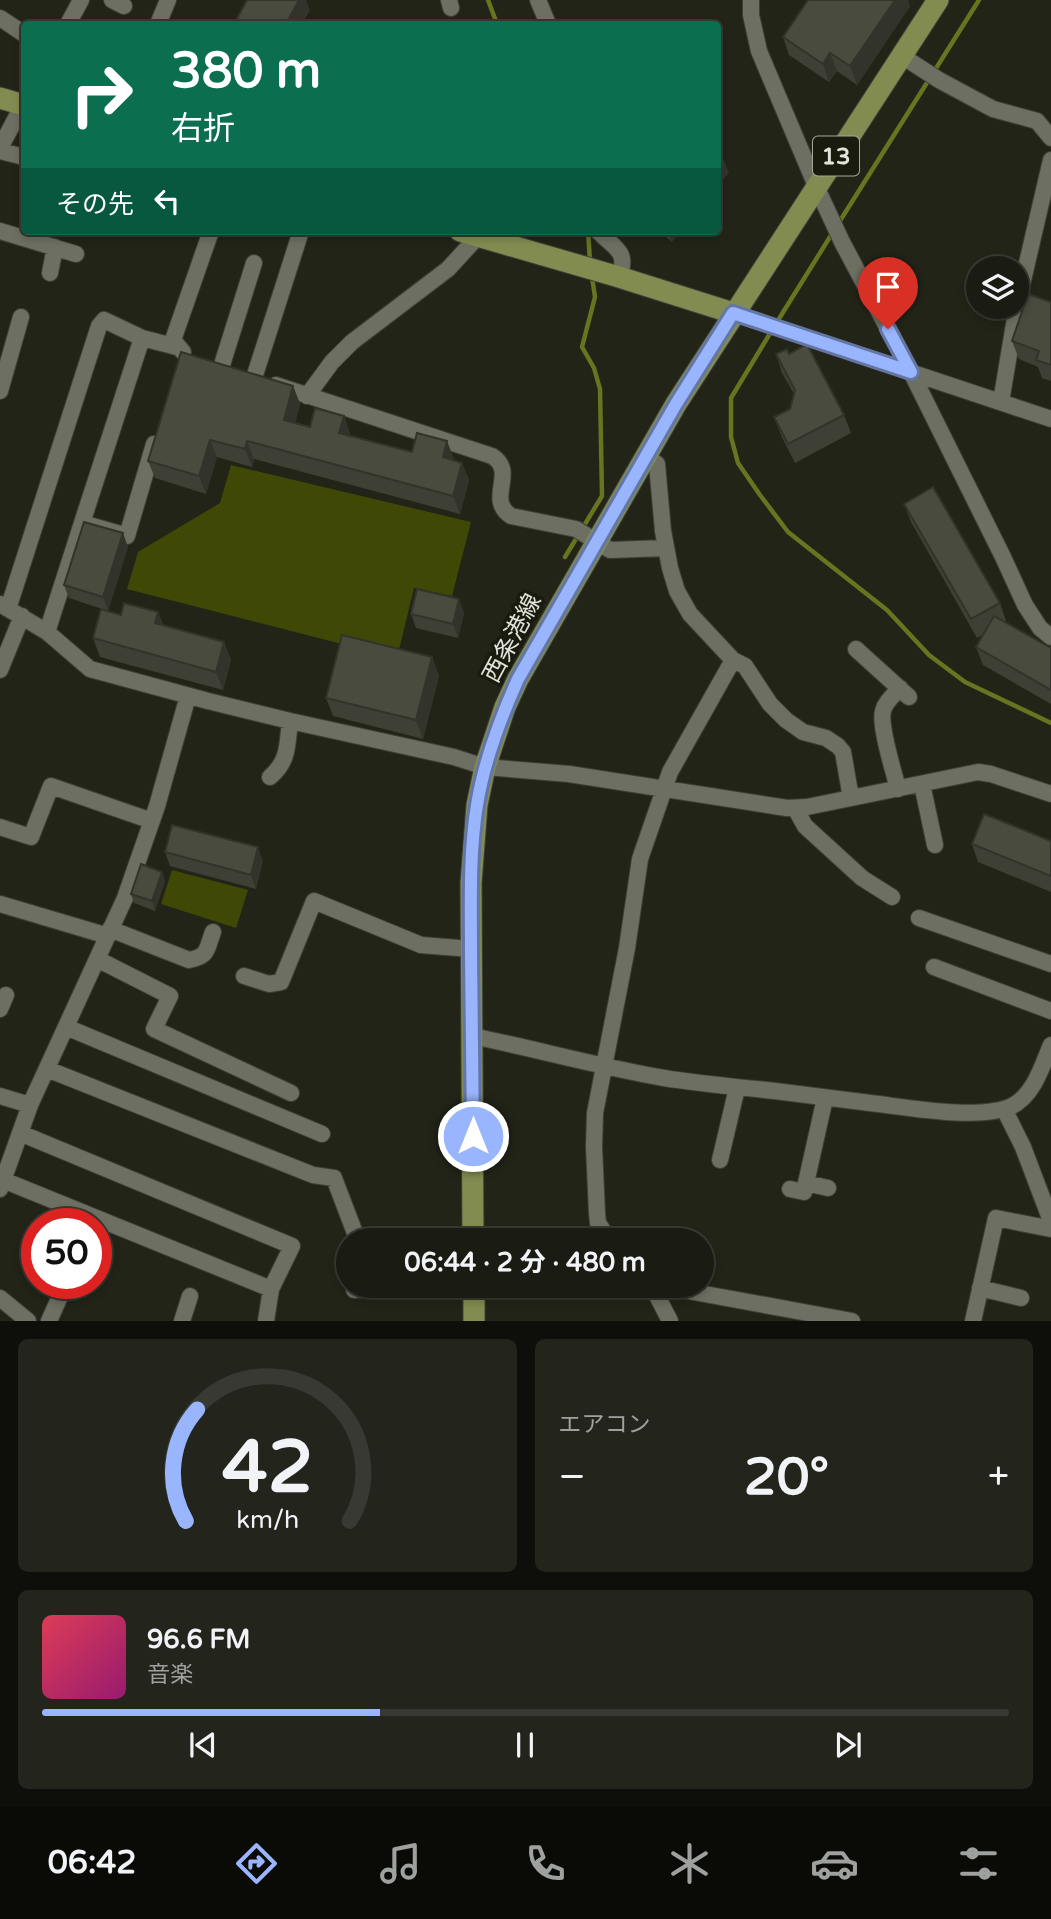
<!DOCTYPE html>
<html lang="ja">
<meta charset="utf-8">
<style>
:root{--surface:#1a1b12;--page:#23241b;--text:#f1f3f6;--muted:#9fa19f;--line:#383932;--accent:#98b5fd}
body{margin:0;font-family:"Varela Round","Noto Sans JP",sans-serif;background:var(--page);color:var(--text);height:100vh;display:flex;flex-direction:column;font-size:26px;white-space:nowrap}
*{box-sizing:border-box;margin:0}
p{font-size:23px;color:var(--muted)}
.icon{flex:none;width:38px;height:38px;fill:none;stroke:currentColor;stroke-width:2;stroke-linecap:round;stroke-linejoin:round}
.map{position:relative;height:1321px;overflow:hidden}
.panel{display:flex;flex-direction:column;gap:18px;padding:18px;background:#0e0f0a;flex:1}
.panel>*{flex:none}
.banner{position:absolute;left:21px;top:21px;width:700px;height:214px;border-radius:7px;box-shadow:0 4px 10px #0003,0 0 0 2px var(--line);background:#0b6e4f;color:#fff;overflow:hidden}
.fabs{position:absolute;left:966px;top:256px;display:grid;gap:14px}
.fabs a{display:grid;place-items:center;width:63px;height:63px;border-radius:50%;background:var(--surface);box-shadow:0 4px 10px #0003,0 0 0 2px var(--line);font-size:35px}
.speed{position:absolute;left:21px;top:1208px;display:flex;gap:14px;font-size:35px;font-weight:700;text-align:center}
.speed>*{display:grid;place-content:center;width:91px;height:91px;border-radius:50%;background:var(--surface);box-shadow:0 4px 10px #0003,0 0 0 2px var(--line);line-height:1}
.speed .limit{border:10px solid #d22;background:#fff;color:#111}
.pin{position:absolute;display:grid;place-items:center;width:60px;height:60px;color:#fff;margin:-72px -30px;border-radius:50% 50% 50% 0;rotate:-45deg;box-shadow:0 0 7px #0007}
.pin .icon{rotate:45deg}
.me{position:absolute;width:77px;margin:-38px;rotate:0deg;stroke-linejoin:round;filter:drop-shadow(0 0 5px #0008)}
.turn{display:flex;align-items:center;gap:24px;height:147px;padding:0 35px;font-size:32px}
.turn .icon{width:91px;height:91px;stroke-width:2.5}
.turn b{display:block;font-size:49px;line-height:60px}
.then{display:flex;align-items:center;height:66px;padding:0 35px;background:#0003;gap:14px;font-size:26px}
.big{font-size:52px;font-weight:700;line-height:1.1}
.panel .widget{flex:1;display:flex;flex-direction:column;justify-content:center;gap:10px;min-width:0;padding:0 24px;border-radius:10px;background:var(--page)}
.panel .dial{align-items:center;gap:0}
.dial svg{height:182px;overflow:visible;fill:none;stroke:var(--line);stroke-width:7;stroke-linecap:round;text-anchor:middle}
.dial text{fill:var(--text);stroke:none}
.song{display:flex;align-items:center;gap:21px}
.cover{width:84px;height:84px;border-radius:10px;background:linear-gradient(135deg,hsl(350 70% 55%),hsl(320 70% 35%))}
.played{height:7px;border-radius:4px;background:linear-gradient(90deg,var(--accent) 35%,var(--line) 35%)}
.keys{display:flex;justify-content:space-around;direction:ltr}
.heat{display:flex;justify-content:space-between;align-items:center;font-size:38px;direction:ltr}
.panel .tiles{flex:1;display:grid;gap:18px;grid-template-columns:1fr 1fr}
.widget:last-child{grid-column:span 2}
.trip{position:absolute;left:336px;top:1228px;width:378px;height:70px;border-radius:35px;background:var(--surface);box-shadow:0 4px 10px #0003,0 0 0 2px var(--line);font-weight:700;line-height:70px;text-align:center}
.dock{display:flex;height:112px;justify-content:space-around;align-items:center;background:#0a0b07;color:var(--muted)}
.dock .icon{width:49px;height:49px}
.dock .selected{color:var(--accent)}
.dock b{font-size:32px;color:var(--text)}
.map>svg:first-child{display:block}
.green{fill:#3f4805}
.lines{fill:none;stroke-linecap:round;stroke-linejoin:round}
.stream{stroke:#687420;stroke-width:4.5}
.minor-casing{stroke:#3f4038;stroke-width:18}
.major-casing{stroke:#3f4038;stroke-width:23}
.minor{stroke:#6c6f61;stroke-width:16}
.major{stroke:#838c50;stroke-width:21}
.wall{fill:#3e4035}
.shaded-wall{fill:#32342b}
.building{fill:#484b3e;stroke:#32342b;stroke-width:2}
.route-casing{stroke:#6376a4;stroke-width:18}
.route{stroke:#98b5fd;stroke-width:12}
.labels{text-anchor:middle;stroke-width:7;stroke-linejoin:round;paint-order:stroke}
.shield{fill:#191b0f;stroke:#a5a79e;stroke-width:2}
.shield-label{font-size:23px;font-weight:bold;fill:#e1e3db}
.street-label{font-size:24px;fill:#e1e3db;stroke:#191b0f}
</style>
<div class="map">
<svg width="1051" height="1321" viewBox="0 0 1051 1321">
<rect width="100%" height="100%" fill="#222418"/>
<path class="green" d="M231,465L471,522L452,596L414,588L397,658L127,589L138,552L220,503Z
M172,870L248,890L236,928L161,904Z"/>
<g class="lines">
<path class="stream" d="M488,0L497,24
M838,224L979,0
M588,231L590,261
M777,322L833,232
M772,330L731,398V437L738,463L760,495L788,532L887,610L929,655L965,682L1051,723
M565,557L602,496L600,389L594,368L582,347L595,297L592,277"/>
<g class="minor-casing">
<path id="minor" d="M112,0L124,6
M449,0L451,8
M538,0L548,24
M751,0V15L759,51L816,186L842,242L911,372L1003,557L1025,605L1040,628L1051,637
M0,18L24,34
M68,24L81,0
M158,24L168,0
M902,56L939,80L993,109L1037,121L1051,138
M0,148L24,103
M0,151L24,157
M0,231L76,254
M598,231C615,249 629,251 619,277
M50,273L55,247
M1017,306L1051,160
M733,313L1051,419
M183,352L173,340L211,231
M221,368L254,263
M254,378L301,231
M276,385L492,456C518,472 485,499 511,516L576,529L610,550L666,548
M0,391L21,317
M307,396L332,362L352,342L448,269L483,231
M1001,402L1017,306
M646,456L657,464L663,531L670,568L677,591L690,614L733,660L745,666L770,704L786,720L803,732L826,738L838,746L843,752L851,798
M82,523L142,338
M0,604L47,632L90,669L208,701L290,721L454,757L485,767L569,774L787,808L807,807L978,772L991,774L1051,794
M8,609L99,326L104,320L142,338L177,347
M47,632L82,523L127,536L154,444
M856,649L909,697
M0,670L22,616
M270,777C289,761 287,745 290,721
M922,784L935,845
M898,789C894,772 879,726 883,711C885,702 894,695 900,688
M795,808L805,826L862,878L892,897
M0,827L31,837L51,786L152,821
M0,904L108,936
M919,918L1051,964
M110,929L189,960C209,956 206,950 213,932
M97,959L170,996L154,1029L291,1093
M934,967L1051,1011
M244,976L269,984L281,982L314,901L421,945L471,949
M0,1009L6,995
M66,1027L322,1134
M472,1036C536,1049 600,1067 664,1078C701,1084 738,1087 775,1091C806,1095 838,1099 870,1103C906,1107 979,1121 1012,1106C1034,1095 1042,1066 1051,1045
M47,1069L313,1175L334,1178L358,1241
M0,1096L30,1105
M1004,1109L1023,1147L1051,1221
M720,1160L737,1088
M3,1180L271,1289L292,1246L20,1133
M806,1183L828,1188
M0,1189L30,1105L125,898L157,806L188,696
M790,1189L804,1192L825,1098
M610,1241L598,1223L597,1213L594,1147L595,1113L627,948L640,859L670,772L733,660
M354,1286V1290L398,1286
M652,1286L670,1321
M661,1286L852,1321
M980,1288L1021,1298
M0,1298L28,1321
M49,1321L66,1283
M182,1321L190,1296
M266,1321L271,1289
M973,1321L996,1218L1051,1229"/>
</g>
<g class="major-casing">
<path id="major" d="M0,98L24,105
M460,231L619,277L733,313
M473,1241L471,883L477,805L485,767L505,707L518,679L676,404L938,0
M474,1286V1321"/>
</g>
<use href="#minor" class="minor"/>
<use href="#major" class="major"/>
</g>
<path class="wall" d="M910,6L857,85L837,71L829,82L789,55L783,37Z
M659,231H682L672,242Z
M1051,302V381L1042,378L1038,367L1019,359L1012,341Z
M776,354H789L844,415L851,433L795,463L781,435L774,417L790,409L794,394L782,373Z
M293,386L300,404L295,423L310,427L344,416L350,434V435L412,452L454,459L453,460L462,463L469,480L460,514L254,459L252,467L217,457L206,494L155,478L148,461Z
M904,504L1000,603L1006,621L1005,622L1051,648V704L983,665L976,647L984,634L977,638L911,522Z
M128,547L108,611L69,598L64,585Z
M158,612L163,625L224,642L231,660L223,690L100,657L93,638L121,615Z
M464,613L458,638L416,628L411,614Z
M432,657L439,676L423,739L333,716L326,698Z
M1051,841V892L978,862L972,844Z
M165,852L263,861L256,889L170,866Z
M162,872L165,881L155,911L134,903L131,894Z"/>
<path class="shaded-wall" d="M299,0H306L310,10L302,24H286Z
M895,0H908L910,6L857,85L850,66Z
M830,53L837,71L829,82L823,64Z
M722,155L729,173L718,185V160Z
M668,231H682L672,242Z
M293,386L300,404L291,438L284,420Z
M344,416L350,434L346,451L339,433Z
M210,440L217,457L206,494L199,476Z
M247,441L254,459L252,467L245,449Z
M447,441L454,459L449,475L443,457Z
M462,463L469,480L460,514L453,496Z
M123,533L128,547L108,611L103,597Z
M459,599L464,613L458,638L453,624Z
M158,612L164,630L155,623Z
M224,642L231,660L223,690L216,672Z
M432,657L439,676L423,739L416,720Z
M258,847L263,861L256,889L251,875Z
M162,872L165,881L155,911L152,901Z"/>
<path class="building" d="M247,0H299L286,24H234Z
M808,0H895L850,66L830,53L823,64L783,37Z
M718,150L722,155L718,160Z
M1028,294L1051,302V365L1036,360L1039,351L1012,341Z
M807,344L844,415L788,444L774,417L790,409L795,390L776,354L787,349L789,354Z
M181,352L293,386L284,420L310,427L315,408L344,416L339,433L412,452L417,433L447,441L443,457L462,463L453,496L247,441L245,449L210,440L199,476L148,461Z
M933,487L1000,603L971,619L904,504Z
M84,522L123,533L103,597L64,585Z
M417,589L459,599L453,624L411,614Z
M124,603L158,612L155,623L224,642L216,672L93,638L101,609L121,615Z
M994,616L1051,648V690L976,647Z
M342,635L432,657L416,720L326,698Z
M984,814L1051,841V876L972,844Z
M172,825L258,847L251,875L165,852Z
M141,864L162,872L152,901L131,894Z"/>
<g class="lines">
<g class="route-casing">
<path id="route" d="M473,1136C472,1075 472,1015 471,954C471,905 469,854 477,805C484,761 500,719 518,679L676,404L733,313L911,372L888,329"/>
</g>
<use href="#route" class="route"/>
</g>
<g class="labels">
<rect class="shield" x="813" y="136.5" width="46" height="39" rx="5"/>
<g class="shield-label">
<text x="836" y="164">13</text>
</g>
<g class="street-label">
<text transform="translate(512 638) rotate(-62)" y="8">西条港線</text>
</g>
</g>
</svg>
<div class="fabs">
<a><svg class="icon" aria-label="layers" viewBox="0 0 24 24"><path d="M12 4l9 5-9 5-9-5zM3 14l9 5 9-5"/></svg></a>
</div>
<div class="speed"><div class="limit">50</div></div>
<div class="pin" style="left:888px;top:329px;background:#d93025"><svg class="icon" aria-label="arrive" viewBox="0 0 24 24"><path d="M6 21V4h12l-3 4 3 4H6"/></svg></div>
<svg class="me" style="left:473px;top:1136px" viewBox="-20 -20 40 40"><circle r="17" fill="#98b5fd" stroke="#fff" stroke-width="3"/><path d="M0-11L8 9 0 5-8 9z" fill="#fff"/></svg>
<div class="trip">06:44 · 2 分 · 480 m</div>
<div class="banner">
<div class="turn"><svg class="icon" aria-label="right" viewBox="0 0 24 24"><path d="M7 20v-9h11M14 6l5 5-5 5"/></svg><div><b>380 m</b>右折</div></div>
<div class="then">その先<svg class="icon" aria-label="left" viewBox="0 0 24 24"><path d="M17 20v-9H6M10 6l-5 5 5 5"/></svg></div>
</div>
</div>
<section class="panel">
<div class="tiles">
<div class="widget dial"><svg viewBox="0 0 100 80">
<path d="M14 69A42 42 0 1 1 86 69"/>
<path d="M14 69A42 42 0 0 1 19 20" stroke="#98b5fd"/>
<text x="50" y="56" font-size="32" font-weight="700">42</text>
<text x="50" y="72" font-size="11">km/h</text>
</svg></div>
<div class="widget"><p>エアコン</p>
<div class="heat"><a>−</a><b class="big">20°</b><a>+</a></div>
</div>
<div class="widget">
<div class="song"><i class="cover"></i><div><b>96.6 FM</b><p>音楽</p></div></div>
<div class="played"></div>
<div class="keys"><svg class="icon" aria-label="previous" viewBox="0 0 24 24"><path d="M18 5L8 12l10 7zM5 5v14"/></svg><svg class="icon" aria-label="pause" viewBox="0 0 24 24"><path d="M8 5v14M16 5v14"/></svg><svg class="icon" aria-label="next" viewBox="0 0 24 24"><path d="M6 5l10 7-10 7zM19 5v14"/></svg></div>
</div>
</div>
</section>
<nav class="dock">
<b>06:42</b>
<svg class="icon selected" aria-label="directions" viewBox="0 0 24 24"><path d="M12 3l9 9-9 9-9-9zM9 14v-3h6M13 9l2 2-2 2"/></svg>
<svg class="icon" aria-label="music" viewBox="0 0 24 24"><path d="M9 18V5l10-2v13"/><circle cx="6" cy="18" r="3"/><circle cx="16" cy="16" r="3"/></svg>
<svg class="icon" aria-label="phone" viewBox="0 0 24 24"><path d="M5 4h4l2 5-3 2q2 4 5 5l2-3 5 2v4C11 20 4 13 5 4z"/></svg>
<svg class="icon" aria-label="climate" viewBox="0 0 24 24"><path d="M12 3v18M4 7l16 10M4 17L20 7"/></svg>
<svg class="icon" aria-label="car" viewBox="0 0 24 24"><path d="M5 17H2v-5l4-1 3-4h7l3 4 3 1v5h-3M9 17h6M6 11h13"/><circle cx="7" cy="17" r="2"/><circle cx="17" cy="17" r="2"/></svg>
<svg class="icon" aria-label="filters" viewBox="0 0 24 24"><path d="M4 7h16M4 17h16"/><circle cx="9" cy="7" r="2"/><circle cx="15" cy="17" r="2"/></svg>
</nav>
